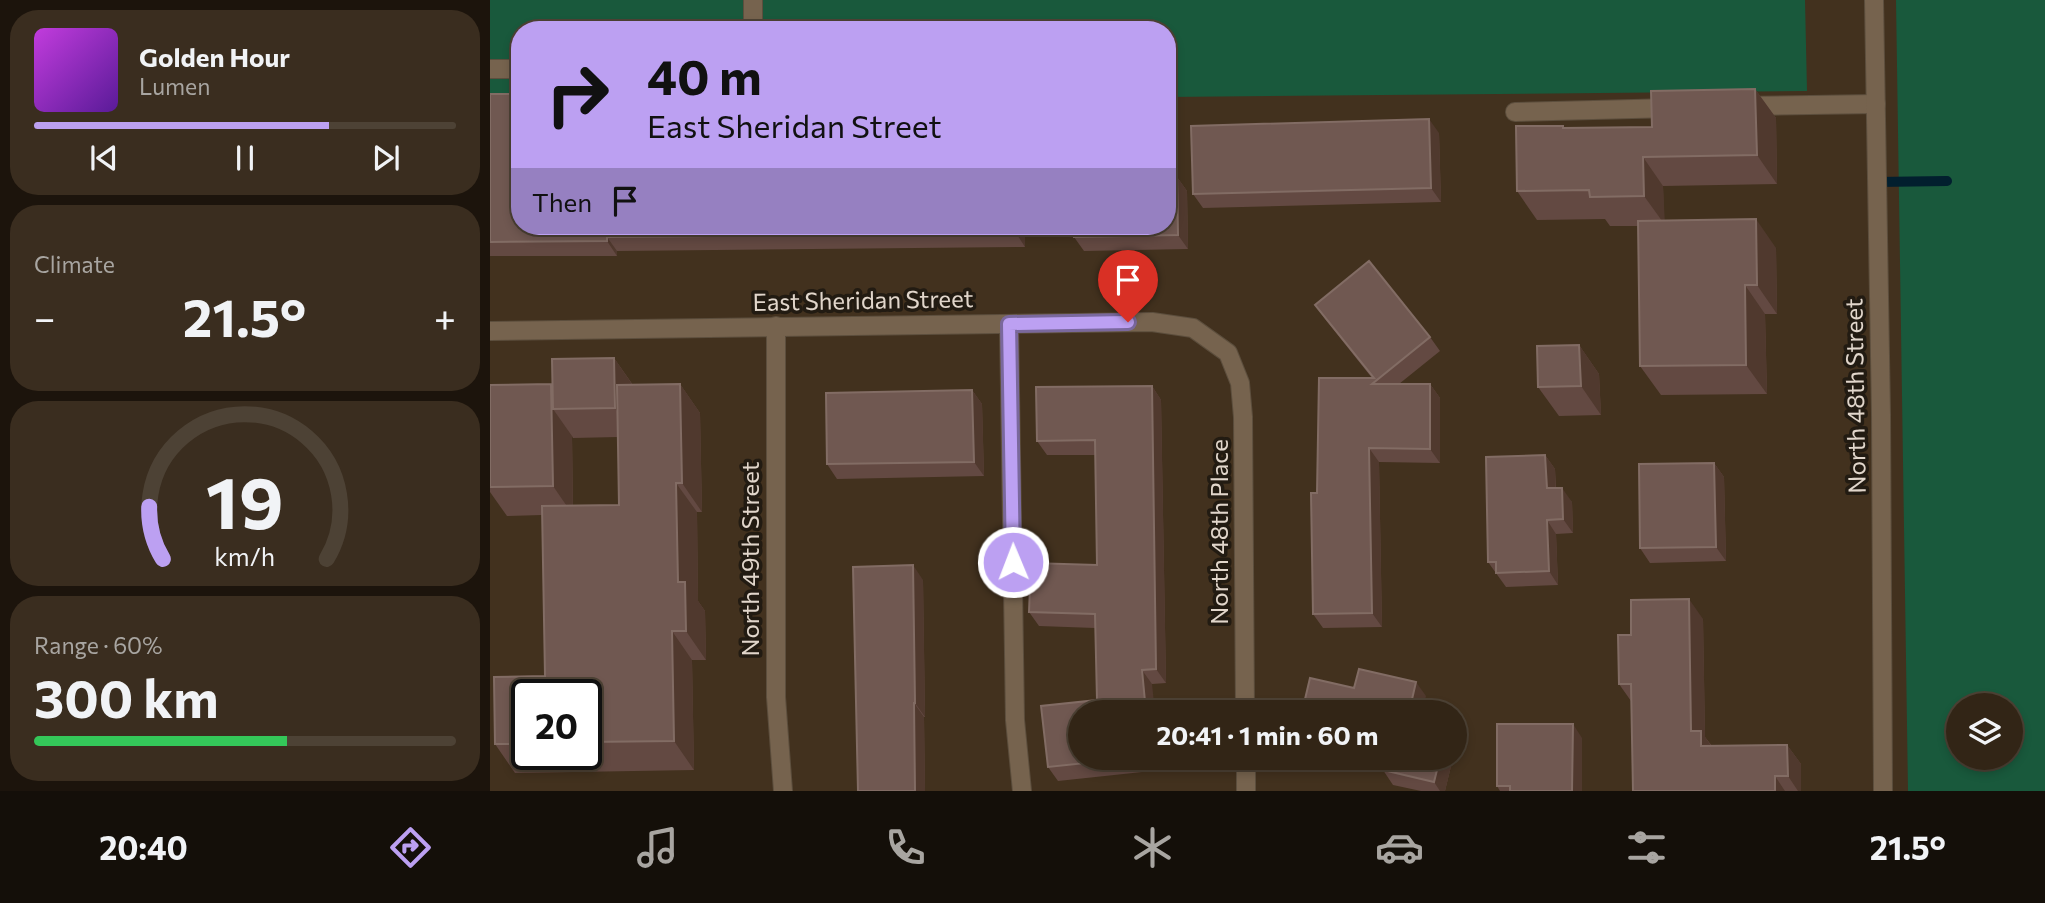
<!DOCTYPE html>
<meta charset="utf-8">
<style>
:root{--surface:#322516;--page:#3a2d1f;--text:#f1f3f6;--muted:#a8a5a1;--line:#4d4235;--accent:#bca0f2}
body{margin:0;font-family:Commissioner,sans-serif;background:var(--page);color:var(--text);height:100vh;display:flex;flex-direction:column;font-size:26px;white-space:nowrap}
*{box-sizing:border-box;margin:0}
p{font-size:23px;color:var(--muted)}
.icon{flex:none;width:38px;height:38px;fill:none;stroke:currentColor;stroke-width:2;stroke-linecap:round;stroke-linejoin:round}
.map{position:relative;flex:1;overflow:hidden}
.details{display:flex;flex-direction:column;gap:10px;padding:10px;background:#1c140c;width:490px}
.details>*{flex:none}
.banner{position:absolute;left:21px;top:21px;width:665px;height:214px;border-radius:28px;box-shadow:0 4px 10px #0003,0 0 0 2px var(--line);background:#bca0f2;color:#111;overflow:hidden}
.buttons{position:absolute;left:1456px;top:693px;display:grid;gap:14px}
.buttons a{display:grid;place-items:center;width:77px;height:77px;border-radius:50%;background:var(--surface);box-shadow:0 4px 10px #0003,0 0 0 2px var(--line);font-size:35px}
.speed{position:absolute;left:21px;top:679px;display:flex;gap:14px;font-size:35px;font-weight:700;text-align:center}
.speed>*{display:grid;place-content:center;width:91px;height:91px;border-radius:50%;background:var(--surface);box-shadow:0 4px 10px #0003,0 0 0 2px var(--line);line-height:1}
.speed .limit{border:4px solid #111;border-radius:10px;background:#fff;color:#111}
.pin{position:absolute;display:grid;place-items:center;width:60px;height:60px;color:#fff;margin:-72px -30px;border-radius:50% 50% 50% 0;rotate:-45deg;box-shadow:0 0 7px #0007}
.pin .icon{rotate:45deg}
.me{position:absolute;width:77px;margin:-38px;rotate:359deg;stroke-linejoin:round;filter:drop-shadow(0 0 5px #0008)}
.turn{display:flex;align-items:center;gap:24px;height:147px;padding:0 21px;font-size:32px}
.turn .icon{width:91px;height:91px;stroke-width:2.5}
.turn b{display:block;font-size:49px;line-height:60px}
.then{display:flex;align-items:center;height:66px;padding:0 21px;background:#0003;gap:14px;font-size:26px}
.big{font-size:52px;font-weight:700;line-height:1.1}
.details .card{flex:1;display:flex;flex-direction:column;justify-content:center;gap:10px;min-width:0;padding:0 24px;border-radius:28px;background:var(--page)}
.details .dial{align-items:center;gap:0}
.dial svg{height:182px;overflow:visible;fill:none;stroke:var(--line);stroke-width:7;stroke-linecap:round;text-anchor:middle}
.dial text{fill:var(--text);stroke:none}
.song{display:flex;align-items:center;gap:21px}
.cover{width:84px;height:84px;border-radius:10px;background:linear-gradient(135deg,hsl(290 70% 55%),hsl(270 70% 35%))}
.played{height:7px;border-radius:4px;background:linear-gradient(90deg,var(--accent) 70%,var(--line) 70%)}
.keys{display:flex;justify-content:space-around;direction:ltr}
.heat{display:flex;justify-content:space-between;align-items:center;font-size:38px;direction:ltr}
.charge{height:10px;border-radius:5px;background:linear-gradient(90deg,#34c759 60%,var(--line) 0)}
.trip{position:absolute;left:578px;top:700px;width:399px;height:70px;border-radius:35px;background:var(--surface);box-shadow:0 4px 10px #0003,0 0 0 2px var(--line);font-weight:700;line-height:70px;text-align:center}
.tabs{display:flex;height:112px;justify-content:space-around;align-items:center;background:#140f09;color:var(--muted)}
.tabs .icon{width:49px;height:49px}
.tabs .current{color:var(--accent)}
.tabs b{font-size:32px;color:var(--text)}
main{display:flex;flex:1;min-height:0}
.map>svg:first-child{display:block}
.green{fill:#19593c;fill-rule:evenodd}
.lines{fill:none;stroke-linecap:round;stroke-linejoin:round}
.stream{stroke:#021f2e;stroke-width:10}
.service-casing{stroke:#5c4e3d;stroke-width:20}
.minor-casing{stroke:#5c4e3d;stroke-width:20}
.tertiary-casing{stroke:#5c4e3d;stroke-width:20}
.service{stroke:#76634e;stroke-width:18}
.minor{stroke:#76634e;stroke-width:18}
.tertiary{stroke:#76634e;stroke-width:18}
.wall{fill:#634942;fill-rule:evenodd}
.shaded-wall{fill:#50392e}
.building{fill:#705851;stroke:#826c64;stroke-width:2}
.route-casing{stroke:#7a689d;stroke-width:18}
.route{stroke:#bca0f2;stroke-width:12}
.labels{text-anchor:middle;stroke-width:7;stroke-linejoin:round;paint-order:stroke}
.street-label{font-size:24px;fill:#e1d6cb;stroke:#221b12}
</style>
<main>
<section class="details">
<div class="card">
<div class="song"><i class="cover"></i><div><b>Golden Hour</b><p>Lumen</p></div></div>
<div class="played"></div>
<div class="keys"><svg class="icon" aria-label="previous" viewBox="0 0 24 24"><path d="M18 5L8 12l10 7zM5 5v14"/></svg><svg class="icon" aria-label="pause" viewBox="0 0 24 24"><path d="M8 5v14M16 5v14"/></svg><svg class="icon" aria-label="next" viewBox="0 0 24 24"><path d="M6 5l10 7-10 7zM19 5v14"/></svg></div>
</div>
<div class="card"><p>Climate</p>
<div class="heat"><a>−</a><b class="big">21.5°</b><a>+</a></div>
</div>
<div class="card dial"><svg viewBox="0 0 100 80">
<path d="M14 69A42 42 0 1 1 86 69"/>
<path d="M14 69A42 42 0 0 1 8 46" stroke="#bca0f2"/>
<text x="50" y="56" font-size="32" font-weight="700">19</text>
<text x="50" y="72" font-size="11">km/h</text>
</svg></div>
<div class="card"><p>Range · 60%</p><b class="big">300 km</b><div class="charge"></div></div>
</section>
<div class="map">
<svg width="1555" height="791" viewBox="0 0 1555 791">
<rect width="100%" height="100%" fill="#42311e"/>
<path class="green" d="M0,0H1315L1317,91L677,97V30H30V102H0Z
M1406,0H1555V791H1418ZM1468,705H1521V758H1468Z"/>
<g class="lines">
<path class="stream" d="M1387,182L1457,181"/>
<g class="service-casing">
<path id="service" d="M263,0V30
M0,69H30
M1253,106L1386,104
M1025,112L1183,108
M519,324L525,720L532,791"/>
</g>
<g class="minor-casing">
<path id="minor" d="M286,326V697L293,791
M0,331L662,322L703,328L738,353L750,383L753,417L755,712
M756,758V791"/>
</g>
<g class="tertiary-casing">
<path id="tertiary" d="M1384,0L1391,415L1393,791"/>
</g>
<use href="#service" class="service"/>
<use href="#minor" class="minor"/>
<use href="#tertiary" class="tertiary"/>
</g>
<path class="wall" d="M1265,89L1286,118L1287,184L1173,186L1174,220L1286,248L1287,314H1275L1277,394L1171,395L1150,366L1148,226H1120L1115,219L1047,220L1027,191L1075,128L1162,127Z
M0,94H21L30,106V226H535V247L127,251V256H0Z
M949,133L951,202L713,208L703,194Z
M687,177L697,191L698,249L594,251L584,237Z
M825,305L940,337L950,351L909,384H940L950,398V463L889,462L892,627L833,628L823,614L827,493L882,378L835,319Z
M1089,345L1109,374L1111,415L1069,416L1048,387Z
M124,358L143,385L190,384L210,413L212,512H207L208,601L215,611L216,660H202L204,770L25,773L5,744L4,677L55,676L52,515L17,516L0,492V385L61,384L63,386L62,359ZM82,436L83,438L128,437L129,505L83,506ZM37,695H96V754H37Z
M662,386L671,400L676,683L662,684L590,758H669L671,770L568,781L558,767L607,700L605,628L549,626L539,612L607,565L605,455H557L547,441Z
M482,390L492,404L494,476L347,479L337,464Z
M1055,455L1065,469L1066,488L1082,502L1083,533L1066,534L1068,585L1016,587L998,562Z
M1224,463L1234,477L1236,561L1160,563L1150,548Z
M433,580L435,717H434L435,791H368Z
M1213,619L1215,737L1222,746L1297,745L1311,764V791H1143L1141,701L1129,684L1141,635Z
M1092,738V791H1010L1007,786Z
M895,758H963L955,791H931L903,785L893,770L896,758Z"/>
<path class="shaded-wall" d="M1265,89L1286,118L1287,184L1267,155Z
M21,94L30,106V139L21,127Z
M939,119L949,133L951,202L941,188Z
M1153,157L1173,186L1175,225L1154,196Z
M687,177L697,191L698,249L688,235Z
M1266,219L1286,248L1287,314L1267,285Z
M526,226H535V247L526,233Z
M117,237L127,251V256L117,241Z
M1255,285L1275,314L1277,394L1256,365Z
M1089,345L1109,374L1111,415L1091,386Z
M124,358L144,387L145,437L125,408Z
M61,384L79,409H63L82,436L83,515L63,486Z
M190,384L210,413L212,512L192,483Z
M940,384L950,398V463L940,449Z
M662,386L671,400L676,683L666,669Z
M482,390L492,404L494,476L484,462Z
M879,448L889,462L892,627L882,613Z
M1055,455L1065,469L1066,502L1057,488Z
M1224,463L1234,477L1236,561L1226,547Z
M186,483L207,512L208,601L215,611L216,660L196,631L188,582Z
M1072,488L1082,502L1083,533L1073,519Z
M1057,520L1066,534L1068,585L1059,571Z
M423,565L433,580L435,717L425,703Z
M1199,599L1213,619L1215,737L1224,750L1225,766L1201,731Z
M182,631L202,660L204,770L184,741Z
M652,670L662,684L665,712H656Z
M926,682L936,696L932,712L920,708Z
M424,703L434,717L435,791H425Z
M964,724L969,731L964,751Z
M1083,724L1092,738V791H1082Z
M1297,745L1311,764V791H1308L1298,776Z
M662,758H669L671,770Z
M950,758H963L955,791H950L944,782Z
M1285,776L1295,791H1285Z"/>
<path class="building" d="M1265,89L1267,155L1153,157L1154,196L1100,197L1099,190L1027,191L1026,126H1073V128L1162,127L1161,91Z
M0,94H21V127H30V226H526V233L117,237V241L0,242Z
M939,119L941,188L703,194L701,126Z
M677,177H687L688,235L584,237V226H677Z
M1266,219L1267,285H1255L1256,365L1150,366L1148,221Z
M879,261L940,337L882,384H940V449L879,448L882,613L823,614L821,493H827L829,378H884L825,305Z
M1089,345L1091,386L1048,387L1047,346Z
M124,358L125,408L63,409L62,359Z
M61,384L63,486L0,487V385Z
M190,384L192,483H186L188,582H195L196,631H182L184,741L96,742V695H37V744H5L4,677L55,676L52,506L129,505L127,385Z
M662,386L666,669L652,670L656,712H590V758H643L558,767L551,706L607,700L605,614L539,612L541,563L607,565L605,440L547,441L546,387Z
M482,390L484,462L337,464L336,393Z
M1055,455L1057,488H1072L1073,519L1057,520L1059,571L1006,573V562H998L996,457Z
M1224,463L1226,547L1150,548L1149,464Z
M423,565L425,703H424L425,791H368L363,567Z
M1199,599L1201,731H1211V746L1297,745L1298,776H1285V791H1143L1141,684H1129L1128,635H1141V600Z
M869,669L926,682L920,708L940,712H812L820,678L864,688Z
M1007,724H1083L1082,791H1020V786H1007Z
M896,758H950L944,782L893,770Z"/>
<g class="lines">
<g class="route-casing">
<path id="route" d="M523,562L519,324L638,322"/>
</g>
<use href="#route" class="route"/>
</g>
<g class="labels">
<g class="street-label">
<text transform="translate(373 301) rotate(-1)" y="8">East Sheridan Street</text>
<text transform="translate(1366 396) rotate(-91)" y="8">North 48th Street</text>
<text transform="translate(730 532) rotate(-90)" y="8">North 48th Place</text>
<text transform="translate(261 559) rotate(-90)" y="8">North 49th Street</text>
</g>
</g>
</svg>
<div class="buttons">
<a><svg class="icon" aria-label="layers" viewBox="0 0 24 24"><path d="M12 4l9 5-9 5-9-5zM3 14l9 5 9-5"/></svg></a>
</div>
<div class="speed"><div class="limit">20</div></div>
<div class="pin" style="left:638px;top:322px;background:#d93025"><svg class="icon" aria-label="arrive" viewBox="0 0 24 24"><path d="M6 21V4h12l-3 4 3 4H6"/></svg></div>
<svg class="me" style="left:523px;top:562px" viewBox="-20 -20 40 40"><circle r="17" fill="#bca0f2" stroke="#fff" stroke-width="3"/><path d="M0-11L8 9 0 5-8 9z" fill="#fff"/></svg>
<div class="trip">20:41 · 1 min · 60 m</div>
<div class="banner">
<div class="turn"><svg class="icon" aria-label="right" viewBox="0 0 24 24"><path d="M7 20v-9h11M14 6l5 5-5 5"/></svg><div><b>40 m</b>East Sheridan Street</div></div>
<div class="then">Then<svg class="icon" aria-label="arrive" viewBox="0 0 24 24"><path d="M6 21V4h12l-3 4 3 4H6"/></svg></div>
</div>
</div>
</main>
<nav class="tabs">
<b>20:40</b>
<svg class="icon current" aria-label="directions" viewBox="0 0 24 24"><path d="M12 3l9 9-9 9-9-9zM9 14v-3h6M13 9l2 2-2 2"/></svg>
<svg class="icon" aria-label="music" viewBox="0 0 24 24"><path d="M9 18V5l10-2v13"/><circle cx="6" cy="18" r="3"/><circle cx="16" cy="16" r="3"/></svg>
<svg class="icon" aria-label="phone" viewBox="0 0 24 24"><path d="M5 4h4l2 5-3 2q2 4 5 5l2-3 5 2v4C11 20 4 13 5 4z"/></svg>
<svg class="icon" aria-label="climate" viewBox="0 0 24 24"><path d="M12 3v18M4 7l16 10M4 17L20 7"/></svg>
<svg class="icon" aria-label="car" viewBox="0 0 24 24"><path d="M5 17H2v-5l4-1 3-4h7l3 4 3 1v5h-3M9 17h6M6 11h13"/><circle cx="7" cy="17" r="2"/><circle cx="17" cy="17" r="2"/></svg>
<svg class="icon" aria-label="filters" viewBox="0 0 24 24"><path d="M4 7h16M4 17h16"/><circle cx="9" cy="7" r="2"/><circle cx="15" cy="17" r="2"/></svg>
<b>21.5°</b>
</nav>
